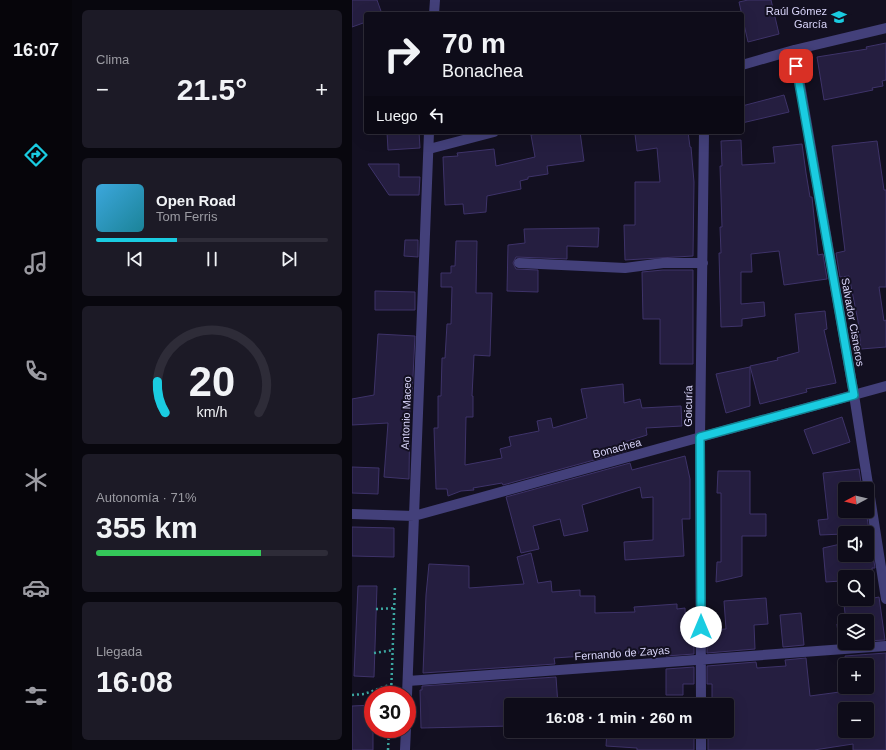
<!DOCTYPE html>
<html lang="es">
<meta charset="utf-8">
<style>
:root{--surface:#0e0c19;--page:#1c1a26;--text:#f1f3f6;--muted:#9b9ba2;--line:#2e2c38;--accent:#1acce1}
body{margin:0;font-family:Arial,sans-serif;background:var(--page);color:var(--text);height:100vh;display:flex;flex-direction:column;font-size:15px;white-space:nowrap}
*{box-sizing:border-box;margin:0}
p{font-size:13px;color:var(--muted)}
.icon{flex:none;width:22px;height:22px;fill:none;stroke:currentColor;stroke-width:2;stroke-linecap:round;stroke-linejoin:round}
.map{position:relative;flex:1;overflow:hidden}
.panel{display:flex;flex-direction:column;gap:10px;padding:10px;background:#08070e;width:280px}
.panel>*{flex:none}
.hud{position:absolute;left:12px;top:12px;width:380px;height:122px;border-radius:4px;box-shadow:0 4px 16px #0002,0 0 0 1px var(--line);background:#0e0c19;color:var(--text);overflow:hidden}
.needle{width:26px;rotate:263deg}
.fabs{position:absolute;left:486px;top:482px;display:grid;gap:8px}
.fabs a{display:grid;place-items:center;width:36px;height:36px;border-radius:4px;background:var(--surface);box-shadow:0 4px 16px #0002,0 0 0 1px var(--line);font-size:20px}
.speed{position:absolute;left:12px;top:686px;display:flex;gap:8px;font-size:20px;font-weight:700;text-align:center}
.speed>*{display:grid;place-content:center;width:52px;height:52px;border-radius:50%;background:var(--surface);box-shadow:0 4px 16px #0002,0 0 0 1px var(--line);line-height:1}
.speed .limit{border:6px solid #d22;background:#fff;color:#111}
.pin{position:absolute;display:grid;place-items:center;width:34px;height:34px;color:#fff;margin:-17px;border-radius:8px;box-shadow:0 2px 6px #0006}
.me{position:absolute;width:44px;margin:-22px;rotate:0deg;stroke-linejoin:round;filter:drop-shadow(0 0 3px #0008)}
.turn{display:flex;align-items:center;gap:14px;height:84px;padding:0 12px;font-size:18px}
.turn .icon{width:52px;height:52px;stroke-width:2.5}
.turn b{display:block;font-size:28px;line-height:34px}
.then{display:flex;align-items:center;height:38px;padding:0 12px;background:#0003;gap:8px;font-size:15px}
.big{font-size:30px;font-weight:700;line-height:1.1}
.panel .tile{flex:1;display:flex;flex-direction:column;justify-content:center;gap:6px;min-width:0;padding:0 14px;border-radius:6px;background:var(--page)}
.panel .dial{align-items:center;gap:0}
.dial svg{height:104px;overflow:visible;fill:none;stroke:var(--line);stroke-width:7;stroke-linecap:round;text-anchor:middle}
.dial text{fill:var(--text);stroke:none}
.song{display:flex;align-items:center;gap:12px}
.cover{width:48px;height:48px;border-radius:6px;background:linear-gradient(135deg,hsl(200 70% 55%),hsl(190 70% 35%))}
.played{height:4px;border-radius:2px;background:linear-gradient(90deg,var(--accent) 35%,var(--line) 35%)}
.keys{display:flex;justify-content:space-around;direction:ltr}
.heat{display:flex;justify-content:space-between;align-items:center;font-size:22px;direction:ltr}
.charge{height:6px;border-radius:3px;background:linear-gradient(90deg,#34c759 71%,var(--line) 0)}
.trip{position:absolute;left:152px;top:698px;width:230px;height:40px;border-radius:4px;background:var(--surface);box-shadow:0 4px 16px #0002,0 0 0 1px var(--line);font-weight:700;line-height:40px;text-align:center}
main{display:flex;flex:1;min-height:0}
.dock{display:flex;flex-direction:column;width:72px;justify-content:space-around;align-items:center;background:#06050a;color:var(--muted)}
.dock .icon{width:28px;height:28px}
.dock .selected{color:var(--accent)}
.dock b{font-size:18px;color:var(--text)}
.map>svg:first-child{display:block}
.building{fill:#251e40;stroke:#3e3369;fill-rule:evenodd}
.lines{fill:none;stroke-linecap:round;stroke-linejoin:round}
.path{stroke:#3ca7a1;stroke-width:2.5;stroke-dasharray:2 3;stroke-linecap:butt}
.minor{stroke:#43407a;stroke-width:10}
.route-casing{stroke:#118592;stroke-width:10}
.route{stroke:#1acce1;stroke-width:7}
.labels{text-anchor:middle;stroke-width:4;stroke-linejoin:round;paint-order:stroke}
.poi-label{font-size:11px;fill:#d9d5fa;stroke:#131021;text-anchor:end}
.street-label{font-size:11px;fill:#d9d5fa;stroke:#131021}
</style>
<main>
<nav class="dock">
<b>16:07</b>
<svg class="icon selected" aria-label="directions" viewBox="0 0 24 24"><path d="M12 3l9 9-9 9-9-9zM9 14v-3h6M13 9l2 2-2 2"/></svg>
<svg class="icon" aria-label="music" viewBox="0 0 24 24"><path d="M9 18V5l10-2v13"/><circle cx="6" cy="18" r="3"/><circle cx="16" cy="16" r="3"/></svg>
<svg class="icon" aria-label="phone" viewBox="0 0 24 24"><path d="M5 4h4l2 5-3 2q2 4 5 5l2-3 5 2v4C11 20 4 13 5 4z"/></svg>
<svg class="icon" aria-label="climate" viewBox="0 0 24 24"><path d="M12 3v18M4 7l16 10M4 17L20 7"/></svg>
<svg class="icon" aria-label="car" viewBox="0 0 24 24"><path d="M5 17H2v-5l4-1 3-4h7l3 4 3 1v5h-3M9 17h6M6 11h13"/><circle cx="7" cy="17" r="2"/><circle cx="17" cy="17" r="2"/></svg>
<svg class="icon" aria-label="filters" viewBox="0 0 24 24"><path d="M4 7h16M4 17h16"/><circle cx="9" cy="7" r="2"/><circle cx="15" cy="17" r="2"/></svg>
</nav>
<section class="panel">
<div class="tile"><p>Clima</p>
<div class="heat"><a>−</a><b class="big">21.5°</b><a>+</a></div>
</div>
<div class="tile">
<div class="song"><i class="cover"></i><div><b>Open Road</b><p>Tom Ferris</p></div></div>
<div class="played"></div>
<div class="keys"><svg class="icon" aria-label="previous" viewBox="0 0 24 24"><path d="M18 5L8 12l10 7zM5 5v14"/></svg><svg class="icon" aria-label="pause" viewBox="0 0 24 24"><path d="M8 5v14M16 5v14"/></svg><svg class="icon" aria-label="next" viewBox="0 0 24 24"><path d="M6 5l10 7-10 7zM19 5v14"/></svg></div>
</div>
<div class="tile dial"><svg viewBox="0 0 100 80">
<path d="M14 69A42 42 0 1 1 86 69"/>
<path d="M14 69A42 42 0 0 1 8 45" stroke="#1acce1"/>
<text x="50" y="56" font-size="32" font-weight="700">20</text>
<text x="50" y="72" font-size="11">km/h</text>
</svg></div>
<div class="tile"><p>Autonomía · 71%</p><b class="big">355 km</b><div class="charge"></div></div>
<div class="tile"><p>Llegada</p><b class="big">16:08</b></div>
</section>
<div class="map">
<svg width="534" height="750" viewBox="0 0 534 750">
<rect width="100%" height="100%" fill="#131021"/>
<path class="building" d="M0,0H25L30,14H14V22L0,27Z
M396,0H419L427,34L396,42L387,2Z
M534,43V80L530,81L531,86L520,88L521,90L472,100L465,57L515,49L514,47Z
M432,95L437,112L390,123V106Z
M35,132H67L68,148L36,150Z
M196,132H228L232,161L195,166L196,174L176,177V179L168,181L169,189L135,196L134,212L112,214L111,204L93,205L91,157L106,156L105,153L142,149L144,166L183,157L179,135Z
M298,132H336L338,147H339L342,182L341,256L273,260L272,225H283V182H308L305,148L285,151L283,134Z
M389,140L390,165L423,163L421,147L450,144L454,173L458,197H460L466,255L471,254L475,279L432,285L427,251L399,254L400,272H389V304L412,302L413,316L390,319V326L369,327L367,253H369L368,227H370L368,166H370L369,141Z
M525,141L532,190H534V287H527L532,321L534,320V347L509,349L506,321L497,276L488,277L484,253L493,251L480,146Z
M16,164H47V177H68L67,195H37Z
M247,228L246,247L215,246V259L164,257L161,263L164,269L186,270V292L155,291L156,245L173,243L172,229Z
M53,240H66V257L52,256Z
M104,241H125L124,293H140L138,356L122,355L120,396H121V417H114L113,465L150,458L148,449L159,446L157,437L187,431L185,421L199,418L201,428L235,418L229,389L271,384L272,403L288,399L290,408L329,406L330,426L294,428L295,435L273,442L275,451L151,485L150,483L121,488L122,490L109,491L96,496L95,489H84L82,428H86V396H89L90,358H93L95,324H99L100,287H89V273H99V266H103Z
M311,270H341V364H308V319H291L290,272Z
M23,291L63,292V310H23Z
M473,311L475,329L472,330L484,383L454,389L455,392L408,404L398,366L426,360L425,358L447,352L443,314Z
M26,334L63,336L60,396H58L57,479L32,477L36,423L0,425V399L22,395Z
M398,367V406L374,413L364,374Z
M490,417L498,442L461,454L452,430Z
M333,456L338,479V519H330L332,556L273,560L272,542L301,540V497L290,498L288,487L230,505L236,531L212,536L208,519L181,526L187,549L169,553L154,497L278,463L280,470Z
M0,467L27,468L26,494L0,493Z
M507,469L510,489H493V511H514L523,568H520L522,598L527,597L533,640L515,641V621H494L489,581L474,582L471,548L493,543V555H515V533L468,535L466,520L476,519L471,473ZM493,577H515V599H493Z
M366,471H398V514H414V536H390V576L364,582L365,562H369V493H365Z
M0,527L42,528V557L0,556Z
M179,553L186,583L199,581L200,592L228,590V596H243V613L283,612L282,607L325,604V609L333,608L334,632L342,631V654L314,656L313,650L263,656V652L232,654V656L202,658L203,664L71,673L74,595L77,564L117,566V588L172,584L165,557Z
M6,586H25L22,677L2,676Z
M414,598L416,624L402,625L403,649L355,653V630L374,629L372,601Z
M449,613L452,645L431,647L428,615Z
M493,623V642L487,643L485,624Z
M534,653V750H501V744L462,750H356V731H375V705H360V684H355V666L404,662L405,668L434,666L433,660L454,658L458,696L495,691L494,687H515V665H494L493,656ZM493,709H515V731H493Z
M342,667V684H331V695H314V669Z
M204,677L206,705H159V726L69,728L68,690H70V686Z
M21,705V750H0V706Z
M255,731H342V750H285V748L254,746Z"/>
<g class="lines">
<path class="path" d="M24,609L44,608
M22,653L42,650
M0,695L12,694L40,684
M39,695L43,586
M36,750L37,729"/>
<path class="minor" d="M82,14L83,0
M442,50L502,395L534,599
M390,65L442,50L534,28
M77,149L142,132
M167,263L273,268L311,263H351
M0,514L62,516L534,386
M56,681L534,646
M55,695L77,132
M349,705L348,437L352,132
M53,750L54,729
M349,750V731"/>
</g>
<g class="lines">
<g class="route-casing">
<path id="route" d="M349,627L348,437L502,395L444,66"/>
</g>
<use href="#route" class="route"/>
</g>
<defs>
<g id="school-bare" transform="scale(1.2)"><path d="M0-5L7-2L0 1L-7-2ZM-4 1L0 2.5L4 1V4Q0 6-4 4Z" fill="#1acce1" stroke="#131021" stroke-width="2.5" paint-order="stroke"/></g>
</defs>
<g fill-rule="evenodd">
<use href="#school-bare" x="487" y="17"/>
</g>
<g class="labels">
<g class="poi-label">
<text x="475" y="15">Raúl Gómez<tspan x="475" dy="13">García</tspan></text>
</g>
<g class="street-label">
<text transform="translate(501 322) rotate(80)" y="4">Salvador Cisneros</text>
<text transform="translate(336 406) rotate(-89)" y="4">Goicuría</text>
<text transform="translate(54 413) rotate(-88)" y="4">Antonio Maceo</text>
<text transform="translate(265 448) rotate(-15)" y="4">Bonachea</text>
<text transform="translate(270 653) rotate(-4)" y="4">Fernando de Zayas</text>
</g>
</g>
</svg>
<div class="fabs">
<a><svg class="needle" viewBox="-14 -14 28 28"><path d="M0-13l5 13h-10z" fill="#e53935"/><path d="M0 13l5-13h-10z" fill="#9b9ba2"/></svg></a>
<a><svg class="icon" aria-label="sound" viewBox="0 0 24 24"><path d="M4 9h4l5-4v14l-5-4H4zM17 9q2 3 0 6"/></svg></a>
<a><svg class="icon" aria-label="search" viewBox="0 0 24 24"><circle cx="10" cy="10" r="6"/><path d="M15 15l6 6"/></svg></a>
<a><svg class="icon" aria-label="layers" viewBox="0 0 24 24"><path d="M12 4l9 5-9 5-9-5zM3 14l9 5 9-5"/></svg></a>
<a>+</a>
<a>−</a>
</div>
<div class="speed"><div class="limit">30</div></div>
<div class="pin" style="left:444px;top:66px;background:#d93025"><svg class="icon" aria-label="arrive" viewBox="0 0 24 24"><path d="M6 21V4h12l-3 4 3 4H6"/></svg></div>
<svg class="me" style="left:349px;top:627px" viewBox="-20 -20 40 40"><circle r="19" fill="#fff"/><path d="M0-13L10 11 0 6-10 11z" fill="#1acce1"/></svg>
<div class="trip">16:08 · 1 min · 260 m</div>
<div class="hud">
<div class="turn"><svg class="icon" aria-label="right" viewBox="0 0 24 24"><path d="M7 20v-9h11M14 6l5 5-5 5"/></svg><div><b>70 m</b>Bonachea</div></div>
<div class="then">Luego<svg class="icon" aria-label="left" viewBox="0 0 24 24"><path d="M17 20v-9H6M10 6l-5 5 5 5"/></svg></div>
</div>
</div>
</main>
